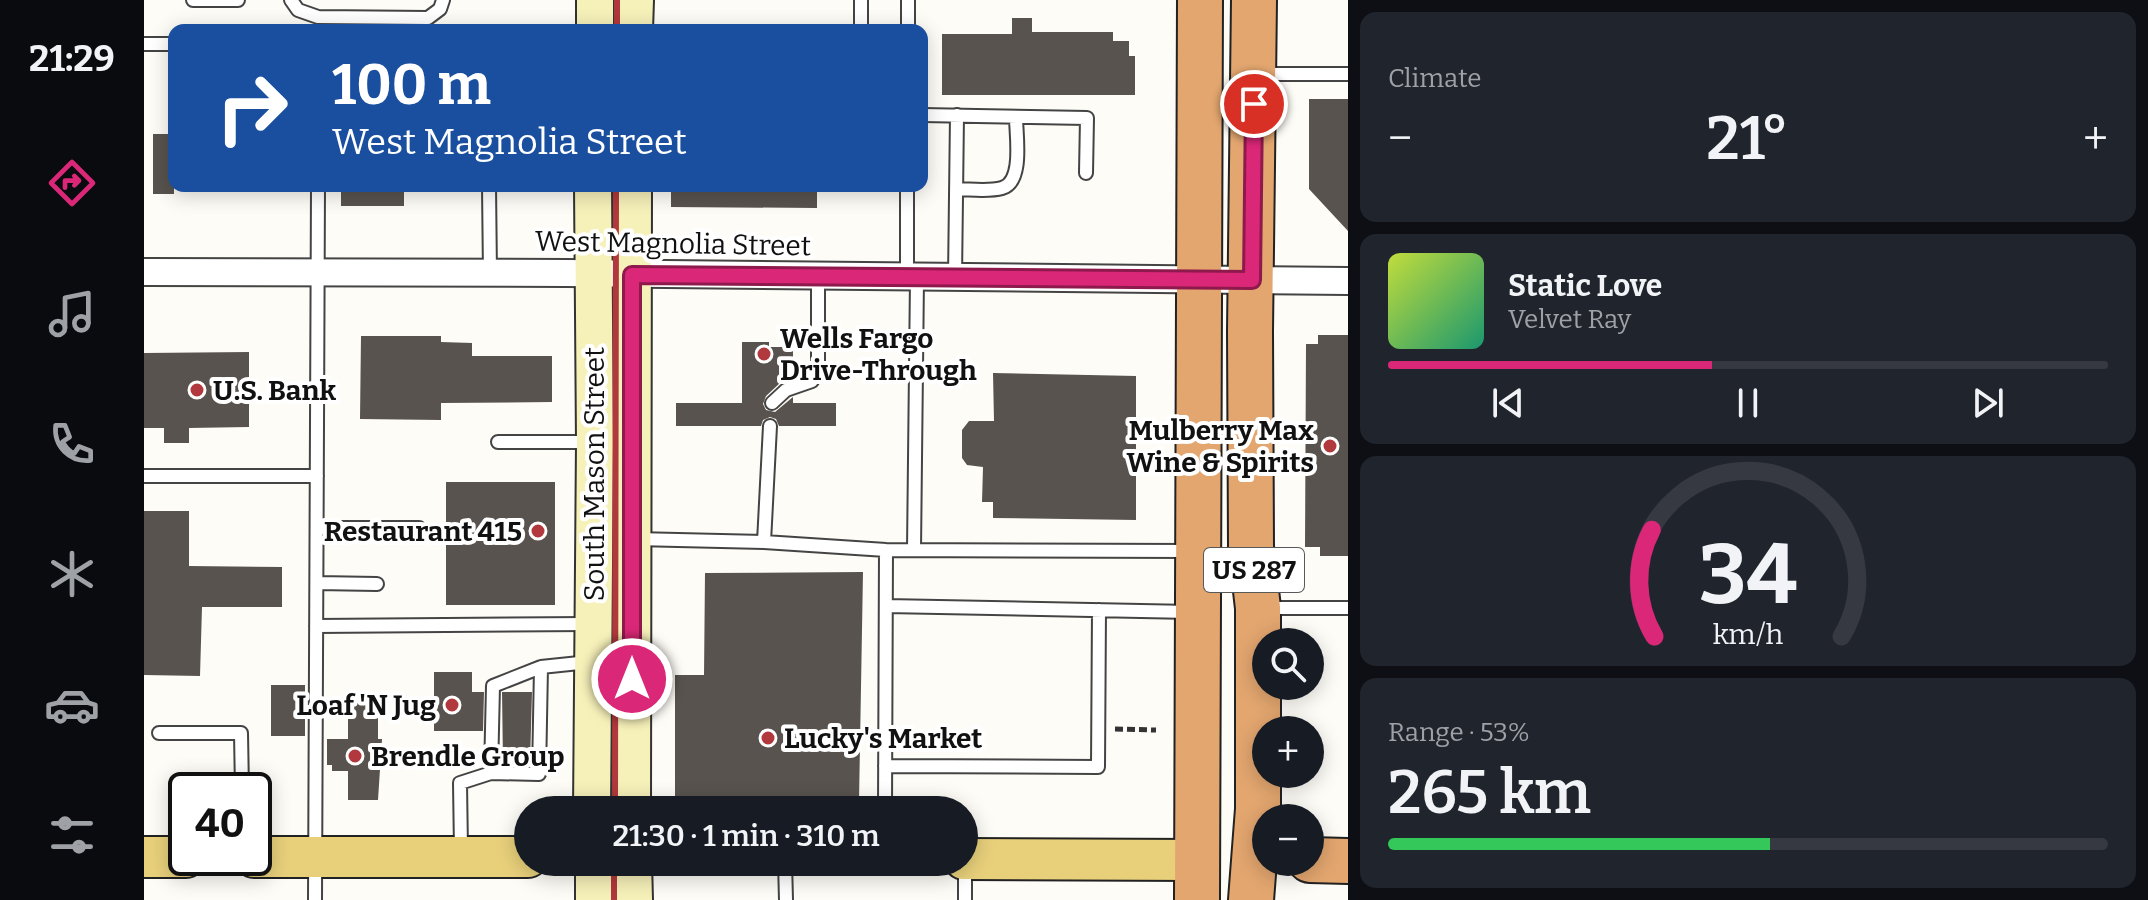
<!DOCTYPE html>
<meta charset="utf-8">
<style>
:root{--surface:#171b24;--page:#20242c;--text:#f1f3f6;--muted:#9ea1a6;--line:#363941;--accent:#db2777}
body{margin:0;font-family:Bitter,serif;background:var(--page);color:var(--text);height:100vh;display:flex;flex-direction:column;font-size:30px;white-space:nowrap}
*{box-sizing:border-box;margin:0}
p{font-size:26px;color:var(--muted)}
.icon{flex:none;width:44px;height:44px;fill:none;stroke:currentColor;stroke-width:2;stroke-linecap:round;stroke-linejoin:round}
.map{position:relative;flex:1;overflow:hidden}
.panel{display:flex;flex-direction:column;gap:12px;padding:12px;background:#0d0f14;width:800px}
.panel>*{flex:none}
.guide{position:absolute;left:24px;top:24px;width:760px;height:168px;border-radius:16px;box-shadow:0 4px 20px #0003;background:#1a4fa0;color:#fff;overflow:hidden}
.controls{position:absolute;left:1108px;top:628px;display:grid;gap:16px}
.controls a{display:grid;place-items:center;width:72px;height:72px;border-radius:50%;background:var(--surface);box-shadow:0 4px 20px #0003;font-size:40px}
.speed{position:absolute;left:24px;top:772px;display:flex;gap:16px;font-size:40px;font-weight:700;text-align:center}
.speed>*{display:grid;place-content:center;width:104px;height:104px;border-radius:50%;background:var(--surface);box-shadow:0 4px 20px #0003;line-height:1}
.speed .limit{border:4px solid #111;border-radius:12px;background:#fff;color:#111}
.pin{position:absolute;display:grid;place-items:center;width:68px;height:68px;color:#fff;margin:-34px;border:4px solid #fff;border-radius:50%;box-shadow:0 2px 8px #0007}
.me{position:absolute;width:88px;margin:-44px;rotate:0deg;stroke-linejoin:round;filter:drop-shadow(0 0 6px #0008)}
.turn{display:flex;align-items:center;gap:28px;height:168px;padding:0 32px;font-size:36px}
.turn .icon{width:104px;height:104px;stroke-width:2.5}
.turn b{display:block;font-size:56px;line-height:68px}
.big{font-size:60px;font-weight:600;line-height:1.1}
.panel .widget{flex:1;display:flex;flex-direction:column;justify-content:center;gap:12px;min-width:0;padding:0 28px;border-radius:16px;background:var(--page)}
.panel .dial{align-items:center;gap:0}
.dial svg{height:208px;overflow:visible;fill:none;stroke:var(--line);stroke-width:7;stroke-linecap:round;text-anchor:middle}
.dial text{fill:var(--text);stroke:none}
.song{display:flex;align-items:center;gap:24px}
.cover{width:96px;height:96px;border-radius:12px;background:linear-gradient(135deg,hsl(70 70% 55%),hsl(160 70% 35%))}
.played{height:8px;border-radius:4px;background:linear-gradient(90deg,var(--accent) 45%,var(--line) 45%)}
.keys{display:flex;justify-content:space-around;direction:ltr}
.heat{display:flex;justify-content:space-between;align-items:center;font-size:44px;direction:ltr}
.charge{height:12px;border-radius:6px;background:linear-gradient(90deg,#34c759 53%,var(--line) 0)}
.trip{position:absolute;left:370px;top:796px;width:464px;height:80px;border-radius:40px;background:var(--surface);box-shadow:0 4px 20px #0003;font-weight:600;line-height:80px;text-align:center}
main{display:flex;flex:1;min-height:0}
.tabs{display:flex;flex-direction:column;width:144px;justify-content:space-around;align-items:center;background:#090b0e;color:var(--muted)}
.tabs .icon{width:56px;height:56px}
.tabs .current{color:var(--accent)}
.tabs b{font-size:36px;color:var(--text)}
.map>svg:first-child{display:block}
.building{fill:#58534e}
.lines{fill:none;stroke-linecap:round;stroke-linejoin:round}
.lane-casing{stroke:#444;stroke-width:16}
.street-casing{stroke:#444;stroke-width:30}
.secondary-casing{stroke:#333;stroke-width:40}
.primary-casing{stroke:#222;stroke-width:44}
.highway-casing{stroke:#222;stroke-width:48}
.path{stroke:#333;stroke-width:5;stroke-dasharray:8 4;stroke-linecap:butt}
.lane{stroke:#fff;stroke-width:12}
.street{stroke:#fff;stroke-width:26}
.secondary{stroke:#f6f0b9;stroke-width:36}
.primary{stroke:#e8d07b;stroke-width:40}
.highway{stroke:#e3a66f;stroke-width:44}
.rail{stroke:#b1383c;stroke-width:6}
.route-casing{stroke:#8e194d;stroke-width:20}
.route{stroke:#db2777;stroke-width:14}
.poi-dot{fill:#b1383c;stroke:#fff;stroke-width:3}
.labels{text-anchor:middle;stroke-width:8;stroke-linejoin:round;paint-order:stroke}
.shield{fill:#fff;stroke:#585858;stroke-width:2}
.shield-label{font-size:26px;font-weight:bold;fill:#111}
.street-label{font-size:28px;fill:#111;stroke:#fff}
.poi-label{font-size:28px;font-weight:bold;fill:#111;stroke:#fff;text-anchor:start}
</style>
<main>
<nav class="tabs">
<b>21:29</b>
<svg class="icon current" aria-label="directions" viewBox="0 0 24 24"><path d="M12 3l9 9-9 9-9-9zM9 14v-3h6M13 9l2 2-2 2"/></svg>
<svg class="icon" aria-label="music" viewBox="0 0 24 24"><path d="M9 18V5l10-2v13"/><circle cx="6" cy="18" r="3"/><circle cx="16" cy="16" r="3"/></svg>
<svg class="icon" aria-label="phone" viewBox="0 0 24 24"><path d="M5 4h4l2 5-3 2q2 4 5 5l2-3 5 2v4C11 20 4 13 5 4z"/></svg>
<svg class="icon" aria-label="climate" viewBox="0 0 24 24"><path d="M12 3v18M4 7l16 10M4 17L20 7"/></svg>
<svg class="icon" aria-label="car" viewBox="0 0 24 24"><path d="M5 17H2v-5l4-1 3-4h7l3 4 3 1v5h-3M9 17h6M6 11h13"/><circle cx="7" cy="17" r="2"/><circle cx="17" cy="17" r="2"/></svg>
<svg class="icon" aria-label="filters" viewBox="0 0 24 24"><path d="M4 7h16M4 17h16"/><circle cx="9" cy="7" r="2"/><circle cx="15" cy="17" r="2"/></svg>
</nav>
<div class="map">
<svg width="1204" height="900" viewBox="0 0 1204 900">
<rect width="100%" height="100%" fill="#fefcf6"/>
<path class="building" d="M868,18H888V32H969V41H985V56H991V95H798V34H868Z
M1165,99H1204V231L1165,189Z
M9,134H30V194H9Z
M197,186H260V206H197Z
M527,186H673V208L527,207Z
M1174,335H1204V556H1176V547H1161L1162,344H1174Z
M217,336H297V342L328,343V356H408V402L297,403V420L216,419Z
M598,342H625V347H649V378L636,383L622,396L619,404L622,410L631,412L649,397V403H692V426H635L632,419L626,417L619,420L617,426H532V403H598Z
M105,352V427L45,428V443H20V428H0V353Z
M849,373L992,376V520L849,518V502H838L839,467L823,465L818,458V430L825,421H850Z
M302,482H411V605H302Z
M0,511H45V566L138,567V607H58L56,676L0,675Z
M719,572L715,802L531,801V675H560L561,573Z
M290,672H328V692H340L339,731H290Z
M127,685H161V736H127Z
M358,692H388L386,763H359Z
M219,702L234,706V739H238L234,800H204V771H188V765H183V739H204V704Z"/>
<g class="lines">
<g class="lane-casing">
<path id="lane" d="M49,0H94
M147,0L154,10L174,17L284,18L296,9L299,0
M717,30V0
M764,30V0
M0,44H30
M1115,74H1204
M778,115L943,118L942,173
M345,186L346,274
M812,189C826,189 844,192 858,188C880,182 872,135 872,117
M763,278V186
M811,278L813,115
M628,403L642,390L668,381L674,370V277
M354,442H446
M0,476H173
M173,528H275
M491,539L620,542L742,550L1049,551
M620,542L626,426
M770,550L773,278
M173,583L233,584
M742,606L1047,612
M1119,608H1204
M172,626L445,624
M397,667L445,662
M15,733H97L98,790
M741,766L954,767L955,610
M741,810L742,550
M317,850L316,783L347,773L349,686L397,667L395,774L347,773
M641,862L642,900
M171,900L174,186
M821,900V866"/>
</g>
<g class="street-casing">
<path id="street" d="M0,272L423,273L1204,281"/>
</g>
<g class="secondary-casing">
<path id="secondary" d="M451,30V0
M490,30L491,0
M448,810L451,443L449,186
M488,810L489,186
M450,862V900
M489,862L490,900"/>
</g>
<g class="primary-casing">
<path id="primary" d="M0,857H42
M110,857H384
M820,859L1053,860"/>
</g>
<g class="highway-casing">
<path id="highway" d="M1166,860L1204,861
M1053,900L1056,0
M1107,900L1114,809V608L1107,547L1106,331L1110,0"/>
</g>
<path class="path" d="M971,729L1012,730"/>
<use href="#lane" class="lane"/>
<use href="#street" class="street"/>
<use href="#secondary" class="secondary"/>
<use href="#primary" class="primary"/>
<use href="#highway" class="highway"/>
<path class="rail" d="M473,30V0
M471,810L472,186
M470,900V862"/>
</g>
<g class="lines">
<g class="route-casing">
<path id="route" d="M488,679V275L1108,280L1110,104"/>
</g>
<use href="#route" class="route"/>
</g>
<g class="poi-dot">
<circle cx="620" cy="354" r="8"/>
<circle cx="53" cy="390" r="8"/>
<circle cx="1186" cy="446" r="8"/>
<circle cx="394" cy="531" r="8"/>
<circle cx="308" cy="705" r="8"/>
<circle cx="624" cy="738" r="8"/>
<circle cx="211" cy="756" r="8"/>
</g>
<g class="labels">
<rect class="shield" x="1060" y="548" width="100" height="44" rx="6"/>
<g class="shield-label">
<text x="1110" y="579">US 287</text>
</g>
<g class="street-label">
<text transform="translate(529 243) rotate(1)" y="10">West Magnolia Street</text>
<text transform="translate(450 474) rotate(-90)" y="10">South Mason Street</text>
</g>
<g class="poi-label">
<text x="636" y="348">Wells Fargo<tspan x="636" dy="32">Drive-Through</tspan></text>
<text x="69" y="400">U.S. Bank</text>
<text x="1170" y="440" text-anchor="end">Mulberry Max<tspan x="1170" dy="32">Wine &amp; Spirits</tspan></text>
<text x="378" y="541" text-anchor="end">Restaurant 415</text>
<text x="292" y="715" text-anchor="end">Loaf 'N Jug</text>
<text x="640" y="748">Lucky's Market</text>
<text x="227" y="766">Brendle Group</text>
</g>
</g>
</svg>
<div class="controls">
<a><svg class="icon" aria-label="search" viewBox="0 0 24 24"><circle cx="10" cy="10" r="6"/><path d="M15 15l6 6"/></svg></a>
<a>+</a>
<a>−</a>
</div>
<div class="speed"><div class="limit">40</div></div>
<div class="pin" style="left:1110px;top:104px;background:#d93025"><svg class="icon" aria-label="arrive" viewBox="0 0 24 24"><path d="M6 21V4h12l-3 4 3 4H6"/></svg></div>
<svg class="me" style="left:488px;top:679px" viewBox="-20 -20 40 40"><circle r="17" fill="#db2777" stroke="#fff" stroke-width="3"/><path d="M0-11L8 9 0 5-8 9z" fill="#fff"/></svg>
<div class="trip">21:30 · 1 min · 310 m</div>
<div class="guide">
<div class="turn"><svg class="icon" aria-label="right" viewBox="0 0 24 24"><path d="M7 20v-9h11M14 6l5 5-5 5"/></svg><div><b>100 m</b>West Magnolia Street</div></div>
</div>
</div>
<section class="panel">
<div class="widget"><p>Climate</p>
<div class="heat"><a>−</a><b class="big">21°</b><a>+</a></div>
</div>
<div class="widget">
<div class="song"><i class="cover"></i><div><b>Static Love</b><p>Velvet Ray</p></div></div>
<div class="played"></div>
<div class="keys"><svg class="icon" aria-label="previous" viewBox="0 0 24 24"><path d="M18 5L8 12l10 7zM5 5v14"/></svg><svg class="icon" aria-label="pause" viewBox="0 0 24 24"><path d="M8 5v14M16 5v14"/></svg><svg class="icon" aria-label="next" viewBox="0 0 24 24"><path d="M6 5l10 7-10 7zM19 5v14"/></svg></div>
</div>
<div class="widget dial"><svg viewBox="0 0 100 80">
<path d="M14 69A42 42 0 1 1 86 69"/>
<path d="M14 69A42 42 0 0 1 13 28" stroke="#db2777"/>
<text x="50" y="56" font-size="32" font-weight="700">34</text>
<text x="50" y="72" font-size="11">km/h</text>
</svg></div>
<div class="widget"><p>Range · 53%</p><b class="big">265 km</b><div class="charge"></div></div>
</section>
</main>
